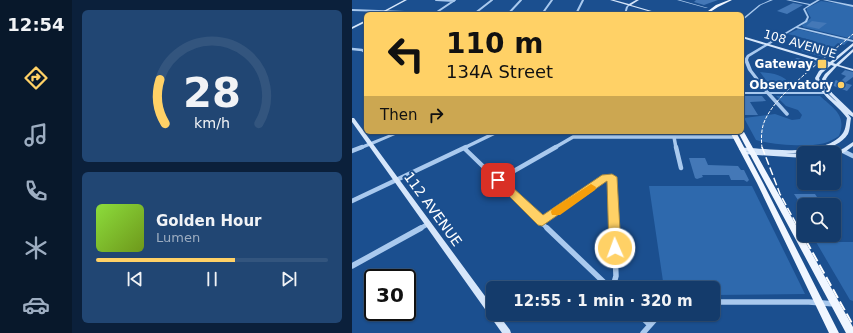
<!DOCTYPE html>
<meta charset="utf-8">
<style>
:root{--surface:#143b6b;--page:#214673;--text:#f1f3f6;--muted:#9dadc1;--line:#33557e;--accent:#ffd166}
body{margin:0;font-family:"DejaVu Sans",sans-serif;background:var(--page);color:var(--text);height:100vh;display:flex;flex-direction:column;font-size:15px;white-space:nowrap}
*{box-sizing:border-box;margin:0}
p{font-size:13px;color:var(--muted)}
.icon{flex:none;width:22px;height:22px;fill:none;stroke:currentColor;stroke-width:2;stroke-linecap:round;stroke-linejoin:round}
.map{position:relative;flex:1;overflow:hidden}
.drawer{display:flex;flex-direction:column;gap:10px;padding:10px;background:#0b203b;width:280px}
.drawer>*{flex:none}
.guide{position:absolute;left:12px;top:12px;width:380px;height:122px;border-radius:6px;box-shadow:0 1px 3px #0004,0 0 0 1px var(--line);background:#ffd166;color:#111;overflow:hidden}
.buttons{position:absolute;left:445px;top:146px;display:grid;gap:8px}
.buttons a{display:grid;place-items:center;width:44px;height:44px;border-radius:6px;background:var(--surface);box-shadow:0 1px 3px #0004,0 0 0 1px var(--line);font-size:20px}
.speed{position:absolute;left:12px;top:269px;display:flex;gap:8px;font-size:20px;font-weight:700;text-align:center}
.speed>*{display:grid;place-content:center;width:52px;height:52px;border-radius:50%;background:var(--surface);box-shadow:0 1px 3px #0004,0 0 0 1px var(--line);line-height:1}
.speed .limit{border:2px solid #111;border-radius:6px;background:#fff;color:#111}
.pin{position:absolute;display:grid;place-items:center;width:34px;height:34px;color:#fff;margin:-17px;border-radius:8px;box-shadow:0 2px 6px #0006}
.me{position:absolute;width:44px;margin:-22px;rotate:358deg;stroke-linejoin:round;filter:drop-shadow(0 0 3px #0008)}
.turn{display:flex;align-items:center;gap:14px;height:84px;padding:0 16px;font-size:18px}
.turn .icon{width:52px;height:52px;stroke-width:2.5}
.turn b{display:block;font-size:28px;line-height:34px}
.then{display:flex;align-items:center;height:38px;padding:0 16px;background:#0003;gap:8px;font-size:15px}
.drawer .tile{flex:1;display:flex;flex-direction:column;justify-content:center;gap:6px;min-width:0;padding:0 14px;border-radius:6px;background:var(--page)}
.drawer .dial{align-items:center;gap:0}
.dial svg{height:104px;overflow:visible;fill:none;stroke:var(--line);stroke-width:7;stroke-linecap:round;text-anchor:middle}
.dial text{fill:var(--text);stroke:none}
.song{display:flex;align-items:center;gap:12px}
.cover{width:48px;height:48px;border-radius:6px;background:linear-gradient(135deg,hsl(90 70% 55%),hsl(80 70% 35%))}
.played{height:4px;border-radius:2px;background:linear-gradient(90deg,var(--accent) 60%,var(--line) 60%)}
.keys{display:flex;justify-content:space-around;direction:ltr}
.trip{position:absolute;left:134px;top:281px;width:234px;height:40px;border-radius:6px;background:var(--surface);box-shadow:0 1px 3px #0004,0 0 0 1px var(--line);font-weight:600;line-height:40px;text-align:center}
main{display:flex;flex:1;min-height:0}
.dock{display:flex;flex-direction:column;width:72px;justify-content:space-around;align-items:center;background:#08182b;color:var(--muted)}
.dock .icon{width:28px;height:28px}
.dock .current{color:var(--accent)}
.dock b{font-size:18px;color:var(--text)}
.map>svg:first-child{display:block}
.green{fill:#2e69ad}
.building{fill:#4478b7}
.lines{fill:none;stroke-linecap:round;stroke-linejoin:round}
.minor-far4{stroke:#a9c9ee;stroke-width:2}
.minor-far3{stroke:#a9c9ee;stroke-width:2.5}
.minor-far2{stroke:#a9c9ee;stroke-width:3.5}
.minor-far1{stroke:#a9c9ee;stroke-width:4.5}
.minor{stroke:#a9c9ee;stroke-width:5.5}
.tertiary{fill:#a9c9ee;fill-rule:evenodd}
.secondary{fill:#d6e6fa;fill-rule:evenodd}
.primary{fill:#f0f6ff;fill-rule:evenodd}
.rail-far2{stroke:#fff;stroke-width:1;stroke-dasharray:3.5 1.5;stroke-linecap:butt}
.rail-far1{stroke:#fff;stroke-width:1.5;stroke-dasharray:8 3;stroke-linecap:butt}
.rail{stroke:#fff;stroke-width:2;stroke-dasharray:10 4;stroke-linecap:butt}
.route{fill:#ffd166;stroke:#a68842}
.slow{fill:#f59e0b}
.poi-dot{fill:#ffd166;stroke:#1b4f8f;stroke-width:1.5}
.labels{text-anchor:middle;stroke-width:4;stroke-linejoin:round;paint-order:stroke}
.far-street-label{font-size:12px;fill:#fff;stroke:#1b4f8f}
.far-poi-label{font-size:12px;font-weight:bold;fill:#fff;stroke:#1b4f8f;text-anchor:end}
.street-label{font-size:14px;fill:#fff;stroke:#1b4f8f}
</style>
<main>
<nav class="dock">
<b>12:54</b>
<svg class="icon current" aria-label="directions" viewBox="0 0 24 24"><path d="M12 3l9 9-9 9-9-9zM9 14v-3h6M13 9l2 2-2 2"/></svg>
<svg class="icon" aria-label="music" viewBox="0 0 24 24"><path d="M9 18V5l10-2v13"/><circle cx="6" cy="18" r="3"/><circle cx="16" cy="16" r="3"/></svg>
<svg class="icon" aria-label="phone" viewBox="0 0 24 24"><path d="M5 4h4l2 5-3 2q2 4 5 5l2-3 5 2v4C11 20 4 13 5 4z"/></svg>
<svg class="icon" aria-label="climate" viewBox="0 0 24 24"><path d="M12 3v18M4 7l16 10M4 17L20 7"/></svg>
<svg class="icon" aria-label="car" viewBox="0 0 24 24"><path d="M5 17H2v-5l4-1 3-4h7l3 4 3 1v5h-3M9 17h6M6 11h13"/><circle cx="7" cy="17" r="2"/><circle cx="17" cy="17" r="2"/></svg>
</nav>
<section class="drawer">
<div class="tile dial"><svg viewBox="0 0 100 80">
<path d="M14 69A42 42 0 1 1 86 69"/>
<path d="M14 69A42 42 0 0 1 10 35" stroke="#ffd166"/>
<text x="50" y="56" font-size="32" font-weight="700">28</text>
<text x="50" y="72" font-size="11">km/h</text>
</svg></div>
<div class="tile">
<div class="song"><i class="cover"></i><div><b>Golden Hour</b><p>Lumen</p></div></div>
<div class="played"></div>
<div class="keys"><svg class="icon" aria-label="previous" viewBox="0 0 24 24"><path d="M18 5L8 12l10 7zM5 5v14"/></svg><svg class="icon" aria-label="pause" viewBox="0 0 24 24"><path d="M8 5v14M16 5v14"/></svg><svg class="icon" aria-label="next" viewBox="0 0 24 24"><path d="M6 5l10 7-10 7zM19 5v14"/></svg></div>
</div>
</section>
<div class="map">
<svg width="501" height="333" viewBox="0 0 501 333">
<rect width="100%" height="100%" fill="#1b4f8f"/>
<path class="green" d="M469,1L501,6V39L451,27L450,25L459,18L455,11V8Z
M446,29L496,41L492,45L486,43L471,57L449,51L462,41L436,34Z
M408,72C421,73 431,74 439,85L418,86Z
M424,96H468C482,109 495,115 487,136C484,138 480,140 476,142C461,148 420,145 404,140L392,118L423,114L440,120L448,119L450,115L446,110L434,106Z
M297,186H400L453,294L361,295V288H312Z
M464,242H501V301L498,300Z"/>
<path class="building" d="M344,0H366L352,5L342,2Z
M441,3L451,5L435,14L425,11Z
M460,21L467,22L475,23L467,29L454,26Z
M445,58L463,62L464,63L453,70L445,69L441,65L445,62L441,60Z
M493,70L501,72V77L493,83L500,85L495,91L479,85L484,80L488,82L494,76L489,74Z
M390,96H410L414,101L398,102L406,115H393L390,110Z
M337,158H353L356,165L386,166L389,170H392L397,180L395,182L392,180H379L377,175H350L351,177L345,179L343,178Z
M442,194H463L469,203H448Z"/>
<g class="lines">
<path class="minor-far4" d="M84,0L102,1
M82,14L103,0
M122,14L140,0
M156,14L169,0
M190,14L200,0
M224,14L231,0"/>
<path class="minor-far3" d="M0,49L10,50L14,53"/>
<path class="minor-far2" d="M416,93L435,114
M322,137L324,148
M8,148L18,144
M112,148L145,132
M202,148L221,137H384"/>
<path class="minor-far1" d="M324,147L329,168
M112,148L196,229
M0,151L10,147
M491,151L501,156
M146,180L204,147
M0,201L114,147
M190,221L253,178L260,177L262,229
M67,229L76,224"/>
<path class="minor" d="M195,228L258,288
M0,266L69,228
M257,287L262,283L264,276L262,228
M361,302H457L483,304
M286,314L298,325
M291,333L308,314"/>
<path class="tertiary" d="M325,0H328L356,8H354Z
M418,0H421L409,5L390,21V19L407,5Z
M434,0H438L458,4L465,0H468L453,9L457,17L455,22L446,27L501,40V42L444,28L397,57L396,60L400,70L417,92H480V94H390V92H413L396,70L392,60L395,55L453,21L455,17L451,9L457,5Z
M471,0H475L501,5V7Z
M276,5H278L276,7L274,14H272L274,7Z
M0,9L105,13L106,14L0,11Z
M44,132H50L20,145H16V143Z"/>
<path class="secondary" d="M52,0H55L29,14H26Z
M258,0H262L277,4L284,0H287L279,5L310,14H306Z
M14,20V22L0,29V27Z
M390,36L478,62L501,43V46L481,63L484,64L501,49V52L487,65L501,69V71L485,66L476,76L474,79L477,90L501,113V117L496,114L499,118C498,123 498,130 496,134C484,152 453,153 434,153L452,154V158L391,154L390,153L393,151L406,152L390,151L388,150L387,149L388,148C396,147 405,149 413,149C434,151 477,153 491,133C494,129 494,122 495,118C484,103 468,96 463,78L467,71L476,64L390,38ZM479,65L482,66L473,74L470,79L473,90L485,102C476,95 470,89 467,78L470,73Z
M0,118H2L141,307V314H146L158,330L159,333H150L0,122Z
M501,142V146L493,152L482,156V153H480L489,150Z"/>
<path class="primary" d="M377,0H380L366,7L355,14H352L364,5Z
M390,131L392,132L501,327V333H494L386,132H390Z
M378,132H384L411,183L487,333H477L405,183Z"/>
<path class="rail-far2" d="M410,148C409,138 409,127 414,118C427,91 477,55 501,34"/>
<path class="rail-far1" d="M410,147L428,194L447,229"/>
<path class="rail" d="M447,228L501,325"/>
</g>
<path class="route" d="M260,174L265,177L269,248L267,251L263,253L259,251L257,248L255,181L190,226L186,225L141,180L143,177H149L191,215L250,175Z"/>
<path class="slow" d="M239,184L244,187L243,190L208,215H200L199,212L200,209Z"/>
<g class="poi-dot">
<rect x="465" y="59" width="10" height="10" rx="2"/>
<circle cx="489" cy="85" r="4"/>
</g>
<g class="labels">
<g class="far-street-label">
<text transform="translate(448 44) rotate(16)" y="4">108 AVENUE</text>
</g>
<g class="far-poi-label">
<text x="461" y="68">Gateway</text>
<text x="481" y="89">Observatory</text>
</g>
<g class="street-label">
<text transform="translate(81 209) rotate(54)" y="5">112 AVENUE</text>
</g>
</g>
</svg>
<div class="buttons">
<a><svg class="icon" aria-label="sound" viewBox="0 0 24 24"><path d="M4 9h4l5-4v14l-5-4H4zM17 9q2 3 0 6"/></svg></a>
<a><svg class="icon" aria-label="search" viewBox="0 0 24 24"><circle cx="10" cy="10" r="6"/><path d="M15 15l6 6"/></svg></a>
</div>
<div class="speed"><div class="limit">30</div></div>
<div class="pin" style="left:146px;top:180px;background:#d93025"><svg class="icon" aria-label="arrive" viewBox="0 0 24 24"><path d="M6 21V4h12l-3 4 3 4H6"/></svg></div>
<svg class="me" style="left:263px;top:248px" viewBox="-20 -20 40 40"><circle r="17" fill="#ffd166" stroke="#fff" stroke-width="3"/><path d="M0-11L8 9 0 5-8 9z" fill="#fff"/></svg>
<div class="trip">12:55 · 1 min · 320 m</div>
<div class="guide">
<div class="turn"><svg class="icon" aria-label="left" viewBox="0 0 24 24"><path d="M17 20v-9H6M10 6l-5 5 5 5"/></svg><div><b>110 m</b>134A Street</div></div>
<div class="then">Then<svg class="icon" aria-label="right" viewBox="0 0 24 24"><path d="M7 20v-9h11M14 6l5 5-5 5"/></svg></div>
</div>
</div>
</main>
